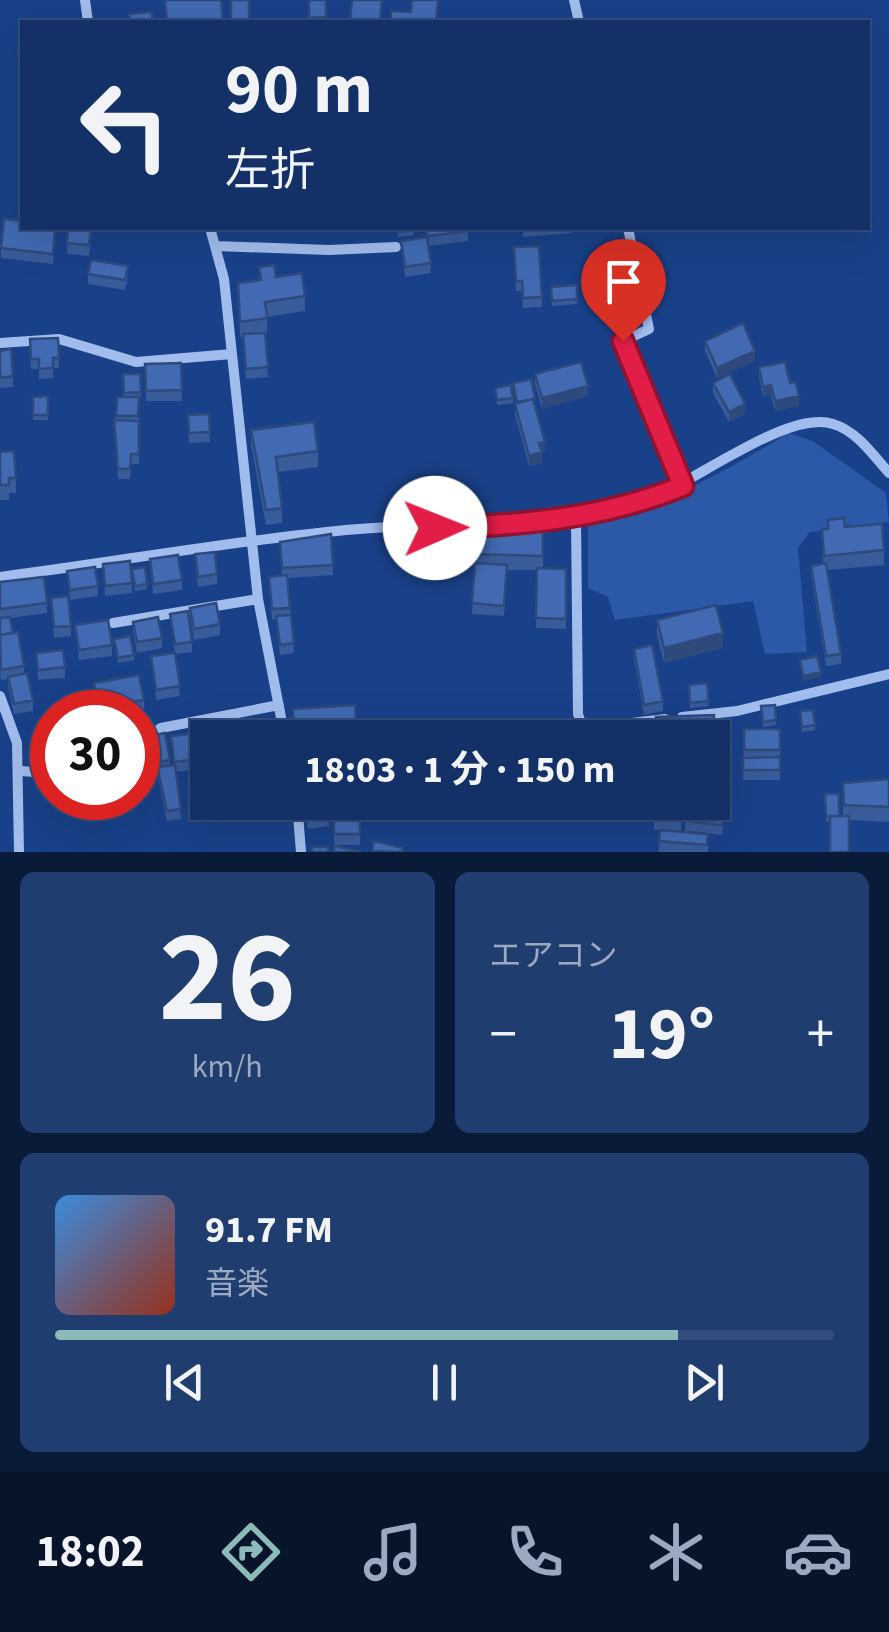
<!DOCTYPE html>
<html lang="ja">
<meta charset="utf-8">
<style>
:root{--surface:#133167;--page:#203d70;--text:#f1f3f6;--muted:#9da9c0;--line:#324c7b;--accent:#8bbbb9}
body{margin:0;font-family:"Source Sans 3","Noto Sans JP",sans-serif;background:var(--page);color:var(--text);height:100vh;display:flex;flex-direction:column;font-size:38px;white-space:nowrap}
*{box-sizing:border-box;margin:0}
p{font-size:32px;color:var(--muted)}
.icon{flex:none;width:55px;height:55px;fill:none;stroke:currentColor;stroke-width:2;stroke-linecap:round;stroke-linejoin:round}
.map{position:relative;height:852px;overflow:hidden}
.drawer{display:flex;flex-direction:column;gap:20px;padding:20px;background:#0a1b39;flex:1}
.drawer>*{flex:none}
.top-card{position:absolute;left:20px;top:20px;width:850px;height:210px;border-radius:0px;box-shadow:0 10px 40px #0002,0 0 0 2px var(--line);background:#133167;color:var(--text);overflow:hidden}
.speed{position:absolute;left:30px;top:690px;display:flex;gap:20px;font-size:50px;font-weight:700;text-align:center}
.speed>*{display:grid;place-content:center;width:130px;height:130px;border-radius:50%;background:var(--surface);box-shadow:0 10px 40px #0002,0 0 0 2px var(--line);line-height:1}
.speed .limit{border:15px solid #d22;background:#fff;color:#111}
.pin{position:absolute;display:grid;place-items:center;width:85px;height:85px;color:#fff;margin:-102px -42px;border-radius:50% 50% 50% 0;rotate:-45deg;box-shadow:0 0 10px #0007}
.pin .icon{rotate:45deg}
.me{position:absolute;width:110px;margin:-55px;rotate:89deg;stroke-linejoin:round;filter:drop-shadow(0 0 8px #0008)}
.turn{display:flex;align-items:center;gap:35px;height:210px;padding:0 40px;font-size:45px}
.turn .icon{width:130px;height:130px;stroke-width:2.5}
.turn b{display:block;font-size:70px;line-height:85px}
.big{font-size:75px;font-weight:700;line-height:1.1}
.drawer .widget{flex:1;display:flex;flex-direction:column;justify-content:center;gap:15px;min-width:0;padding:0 35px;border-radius:15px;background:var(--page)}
.drawer .dial{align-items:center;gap:0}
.dial b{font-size:130px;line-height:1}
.song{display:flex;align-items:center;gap:30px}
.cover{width:120px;height:120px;border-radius:15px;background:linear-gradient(135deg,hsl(210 70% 55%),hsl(10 70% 35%))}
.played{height:10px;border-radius:5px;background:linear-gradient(90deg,var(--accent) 80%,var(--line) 80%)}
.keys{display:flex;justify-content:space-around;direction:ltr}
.heat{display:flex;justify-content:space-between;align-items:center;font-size:55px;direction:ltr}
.drawer .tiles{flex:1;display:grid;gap:20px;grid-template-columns:1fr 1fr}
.widget:last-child{grid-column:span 2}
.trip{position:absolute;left:190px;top:720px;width:540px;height:100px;border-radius:0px;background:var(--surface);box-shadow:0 10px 40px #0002,0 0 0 2px var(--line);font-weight:700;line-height:100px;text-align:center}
.tabs{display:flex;height:160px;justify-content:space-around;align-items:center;background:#081429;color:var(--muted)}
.tabs .icon{width:70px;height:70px}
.tabs .on{color:var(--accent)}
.tabs b{font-size:45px;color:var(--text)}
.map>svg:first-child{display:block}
.green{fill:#2b59a7}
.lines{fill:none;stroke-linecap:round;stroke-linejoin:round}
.minor{stroke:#a1bded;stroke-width:10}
.wall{fill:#385b99}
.shaded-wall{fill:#2e4a7d}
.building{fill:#416ab2;stroke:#2e4a7d;stroke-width:2.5}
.route-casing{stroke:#92132f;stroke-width:25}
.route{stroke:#e11d48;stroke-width:18}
</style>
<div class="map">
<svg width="889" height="852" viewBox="0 0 889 852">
<rect width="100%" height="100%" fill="#194189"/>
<path class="green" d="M789,433L813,441L886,493L889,522L810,532L798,548L807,652L765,654L753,601L615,620L608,597L588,588V525C662,507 724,472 789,433Z"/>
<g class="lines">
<path class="minor" d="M85,0L88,22
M574,0L579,22
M210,228L224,279L258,599L285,738
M628,228L649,329L623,341L683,486
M215,246L329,250L396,247
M0,343L59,339L136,362L232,354
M576,519L578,714L583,729L665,719
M0,577C115,562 231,541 346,530C443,520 538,534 633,506C686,490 786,408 833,424C857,431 873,455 889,473
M113,623L258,599
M0,696L17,743L19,852
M682,717L737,711L889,674
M138,743L161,728L279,705
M20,771L52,773
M297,802L301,852"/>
</g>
<path class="wall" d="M309,0H326V22H309Z
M68,228H92L89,256L67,254Z
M397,228H413L414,235L398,237Z
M425,228H468V241L429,246L431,273L405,277L401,241L426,237Z
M523,228H572V233L523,237Z
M55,235L53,264L1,258V248Z
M514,247L542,297V307L523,308L522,291H516Z
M259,267L305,296V311L267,317V333H265L268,377L246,379L243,337H240L238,283L259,280Z
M88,274L128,276L125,290L88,284Z
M577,285V304L552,306L551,287Z
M58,338L59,368H53V378L39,379V369H31L30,339Z
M705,341L755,361L717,378L705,351Z
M0,351L13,376V387L0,388Z
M181,363L182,401H146L145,364Z
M759,367L790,383L799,406L775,411L771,395L763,397L759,377Z
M123,374H140L141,397H139V464H131L130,479H118L114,430L117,397H124Z
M535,374L588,396L542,409L535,384Z
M513,383L535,404L545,452H542V463L529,466L515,414V404L516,403Z
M713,383L745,414L729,422L713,393Z
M495,388L513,398V403L497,405Z
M48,396V420H33V397Z
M209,414L210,442L189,443L188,415Z
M251,430L318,451V467L278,472L282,508V523L266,525L251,445Z
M0,452L16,478V493H9V500H0Z
M845,527L884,550V565L827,570L841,654V664L826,666L811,576V566L823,564L822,529Z
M543,529V568L566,569V629L536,628L537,570H507L504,616L472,614L476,563L477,535H492Z
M331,534L333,575L288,578L294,653L280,655L276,619L272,620L269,577L282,576L280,542Z
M195,554L217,574V584L198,587Z
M150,559L182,580V590L153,594Z
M103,564L132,583V593L105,596Z
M67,571L98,586V596L70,600Z
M132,574L147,584V589L135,591Z
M0,582L47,603V613L10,618L13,633L24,666V674L33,700V711L14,714L8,687V679L1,680L0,672Z
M51,598L71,626V636L54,638Z
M190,608L220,624V635L194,640L190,618Z
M170,614L192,642V652L176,654L180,696L156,700L151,656L175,653Z
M657,620L723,648L664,663L657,635Z
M133,622L162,638V648L137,653L133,632Z
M75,625L112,645V656L79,660Z
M114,639L134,655V660L118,663Z
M634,649L663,701V711L644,715L634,659Z
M36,653L65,667V678L38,680Z
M94,683L144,700V710L130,712H97Z
M707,683L709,706L690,708L689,685Z
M775,705L776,725L763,727L761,706Z
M800,716L815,725V730L802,732Z
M744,729H780V780H743Z
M150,736L170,760V766L174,765L171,736L208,738V768L176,772L181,819L167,821L157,773H154L150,746Z
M712,760L727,771L724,801L712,800Z
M889,779V822L849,820L826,822L825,794L839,816H843V783Z
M304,802H327L329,826L308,829Z
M591,802H601V813H591Z
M654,802H682L681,831L654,830Z
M713,813L723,824L722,835L685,831V821Z
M334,815H360V845H334Z
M660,830L708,834V852H658L659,850Z"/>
<path class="shaded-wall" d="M755,351V361L717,378V368Z
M771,385V395L763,397V387Z
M588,386V396L542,409V398Z
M799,396V406L775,411V401Z
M745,404V414L729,422V412Z
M545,442V452H542V463L529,466V456L539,443Z
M723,633V648L664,663V648Z
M821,672V677L803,681V676Z"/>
<path class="building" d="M165,0H221L223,22H167Z
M231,0H249V22H231Z
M309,0H326V17L309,18Z
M352,0H382L380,21L368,20V22H350Z
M412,0H438L436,22H391V11L411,12Z
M152,12V22H130L129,14Z
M18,50H22V73Z
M4,219L22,221V228H55L53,254L1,248Z
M68,228H91L89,245L67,243Z
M397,228H413L414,230L398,232Z
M426,228H468V231L428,236Z
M427,237L431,263L405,267L401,241Z
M539,246L542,297L523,298L522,281H516L514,247Z
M91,260L128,266L125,280L88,274Z
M274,265L276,277L302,273L305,296L265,302L267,318L240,322L238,283L261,280L259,267Z
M577,285V299L552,301L551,287Z
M743,323L755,351L717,368L705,341Z
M265,333L268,367L246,369L243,334Z
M58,338L59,358H53V368L39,369V359H31L30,339Z
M11,349L13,376L0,378V351Z
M581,362L588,386L542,398L535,374Z
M785,362L790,383L796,382L799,396L775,401L771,385L763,387L759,367Z
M181,363L182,390L146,391L145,364Z
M123,374H140L141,392L124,393Z
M730,374L745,404L729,412L713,383Z
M531,379L535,399L517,402L513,383Z
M511,385L513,398L497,400L495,388Z
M48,396V415H33V397Z
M117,397H139L138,416H116Z
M533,399L545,442L539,443L542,452L529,456L515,404Z
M209,414L210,432L189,433L188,415Z
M114,420L139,421V454H131L130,469H118Z
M314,422L318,451L276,457L282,508L266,510L251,430Z
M14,451L16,478H9V485H0V452Z
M844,518L845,527L882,524L884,550L824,556L822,529H828V520Z
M492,528L543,529V556L476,554L477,535H492Z
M331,534L333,565L282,568L280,542Z
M215,552L217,574L198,577L195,554Z
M178,555L182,580L153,584L150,559Z
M130,561L132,583L105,586L103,564Z
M475,563L507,565L504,606L472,603Z
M826,563L841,654L826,656L811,566Z
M95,567L98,586L70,590L67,571Z
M145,567L147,584L135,586L132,569Z
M537,568L566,569V619L536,618Z
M287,575L290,608L272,609L269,577Z
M44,577L47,603L0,609V582Z
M68,596L71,626L54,627L51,598Z
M216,603L220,624L194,629L190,608Z
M716,605L723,633L664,648L657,620Z
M188,611L192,642L175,644L170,614Z
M291,615L294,643L280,645L276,616Z
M10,617L13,633L0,635V618Z
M158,617L162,638L137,642L133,622Z
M108,620L112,645L79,650L75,625Z
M18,632L24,666L1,670L0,635Z
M130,636L134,655L118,658L114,639Z
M652,645L663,701L644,705L634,649Z
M63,650L65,667L38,670L36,653Z
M175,653L180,686L156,690L151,656Z
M817,656L821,672L803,676L800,660Z
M27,673L33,700L14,704L8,677Z
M139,675L144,700L98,708L94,683Z
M707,683L709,701L690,703L689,685Z
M355,705L357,736L294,738L293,709Z
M775,705L776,720L763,722L761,706Z
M813,710L815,725L802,727L800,711Z
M714,715V741H712V738H656V717Z
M649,722L650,738H610V723Z
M594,726L604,727V738H593Z
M744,729H780V750H744Z
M218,731L219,738H208V758L174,762L171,736Z
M165,733L170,760L154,763L150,736Z
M780,757V770H743V758Z
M712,760L727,761L724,791L712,790Z
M175,765L181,809L167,811L157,767Z
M889,779V807L844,805L843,783Z
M825,794H839V816L826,817Z
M306,802H327L329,816L308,819Z
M654,802H681V816L654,815Z
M691,802L714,804L713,812L690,810Z
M686,809L723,814L722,825L685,821Z
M334,815H360V834H334Z
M830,816H849V852H830Z
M660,830L708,834L707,845L659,841Z
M374,841L403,848L402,852L372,851Z
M335,846L363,852H333Z
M312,847H328V852H312Z"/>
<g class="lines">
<g class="route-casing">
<path id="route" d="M435,528C523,525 601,519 683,486L623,341"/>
</g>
<use href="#route" class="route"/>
</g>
</svg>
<div class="speed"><div class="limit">30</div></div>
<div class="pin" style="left:623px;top:341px;background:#d93025"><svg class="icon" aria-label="arrive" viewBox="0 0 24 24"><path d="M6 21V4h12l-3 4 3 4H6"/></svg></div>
<svg class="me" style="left:435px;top:528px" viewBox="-20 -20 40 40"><circle r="19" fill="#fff"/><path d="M0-13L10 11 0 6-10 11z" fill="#e11d48"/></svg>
<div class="trip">18:03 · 1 分 · 150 m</div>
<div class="top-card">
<div class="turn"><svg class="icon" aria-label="left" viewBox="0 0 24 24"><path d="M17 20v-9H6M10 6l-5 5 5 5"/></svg><div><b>90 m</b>左折</div></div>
</div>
</div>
<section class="drawer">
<div class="tiles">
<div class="widget dial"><b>26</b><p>km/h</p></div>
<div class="widget"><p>エアコン</p>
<div class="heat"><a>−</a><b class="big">19°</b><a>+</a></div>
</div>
<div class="widget">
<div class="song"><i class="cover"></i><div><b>91.7 FM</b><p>音楽</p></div></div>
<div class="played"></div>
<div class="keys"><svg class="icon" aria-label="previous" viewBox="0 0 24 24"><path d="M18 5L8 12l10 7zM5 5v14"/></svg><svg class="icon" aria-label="pause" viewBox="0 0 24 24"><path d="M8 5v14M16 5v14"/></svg><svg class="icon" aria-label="next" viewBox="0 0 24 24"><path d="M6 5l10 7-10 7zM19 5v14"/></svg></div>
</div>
</div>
</section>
<nav class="tabs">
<b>18:02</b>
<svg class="icon on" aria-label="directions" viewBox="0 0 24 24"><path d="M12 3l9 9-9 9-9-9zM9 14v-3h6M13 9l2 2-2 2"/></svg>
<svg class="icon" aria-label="music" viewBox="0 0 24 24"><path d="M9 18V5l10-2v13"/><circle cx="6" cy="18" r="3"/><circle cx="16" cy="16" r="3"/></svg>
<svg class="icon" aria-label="phone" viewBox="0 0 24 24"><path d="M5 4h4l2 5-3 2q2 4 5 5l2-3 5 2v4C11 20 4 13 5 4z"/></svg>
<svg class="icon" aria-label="climate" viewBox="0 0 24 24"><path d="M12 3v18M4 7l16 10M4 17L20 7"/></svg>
<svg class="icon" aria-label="car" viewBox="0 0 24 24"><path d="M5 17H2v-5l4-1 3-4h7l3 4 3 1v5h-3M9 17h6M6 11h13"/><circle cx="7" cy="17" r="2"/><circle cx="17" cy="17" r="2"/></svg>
</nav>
